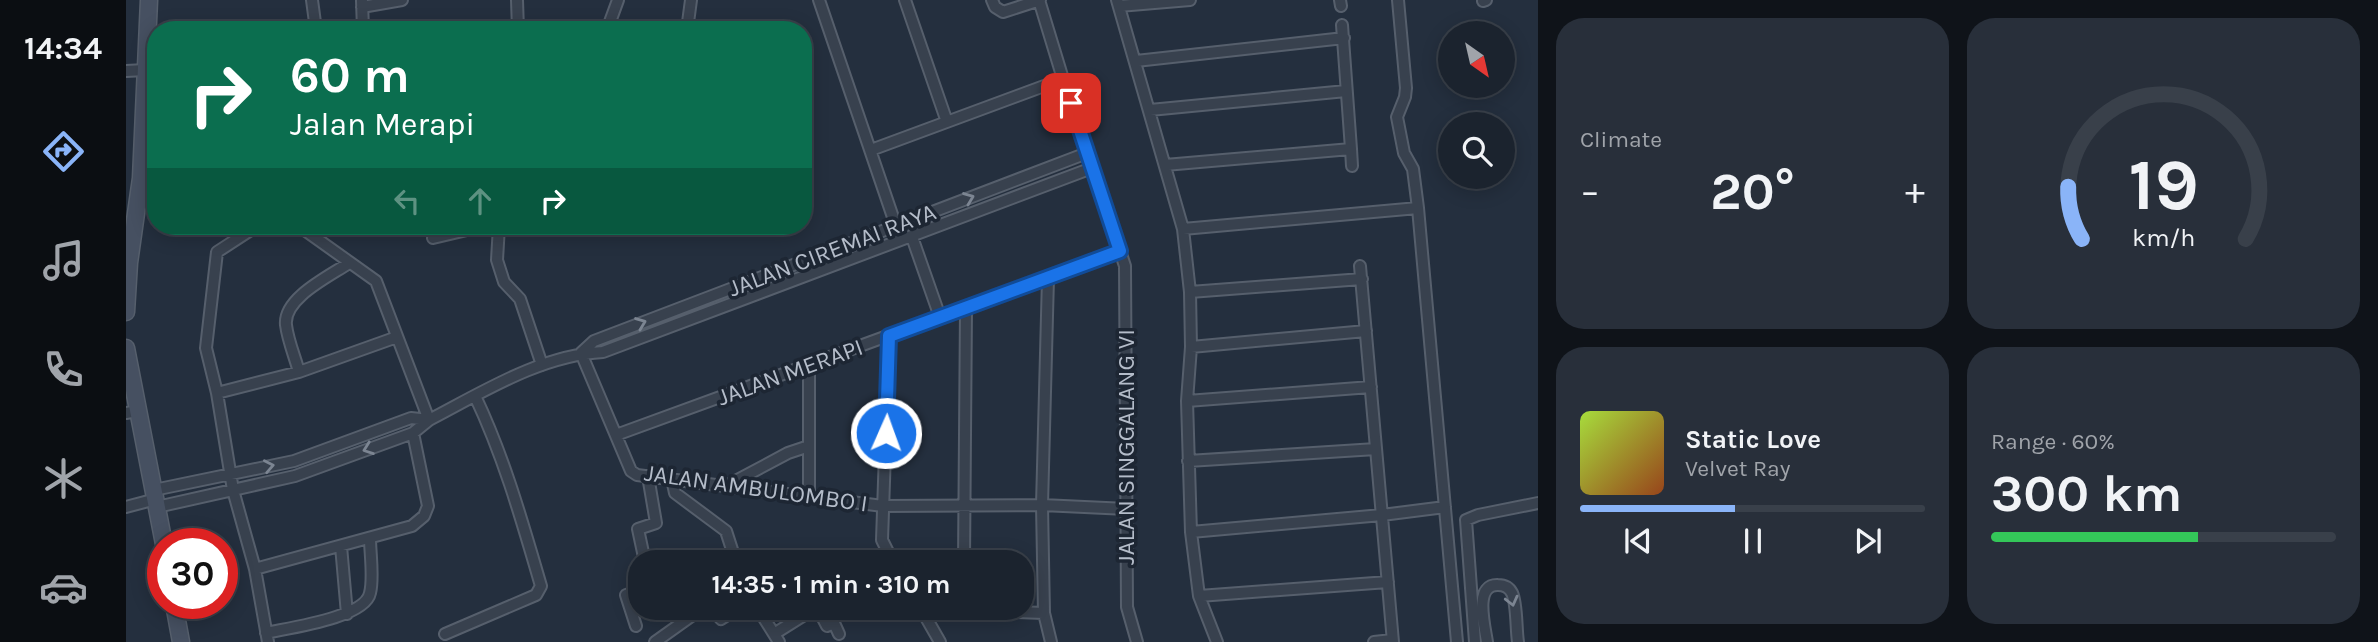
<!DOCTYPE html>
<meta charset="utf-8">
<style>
:root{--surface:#1b232e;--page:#282f3a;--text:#f1f3f6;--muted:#a0a4aa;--line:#39404a;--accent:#8ab4f8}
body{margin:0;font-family:Karla,sans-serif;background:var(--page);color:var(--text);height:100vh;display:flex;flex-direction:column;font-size:26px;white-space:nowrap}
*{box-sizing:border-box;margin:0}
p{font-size:23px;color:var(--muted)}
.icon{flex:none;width:38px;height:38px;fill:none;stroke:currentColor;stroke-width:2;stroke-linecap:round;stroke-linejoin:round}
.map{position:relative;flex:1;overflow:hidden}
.panel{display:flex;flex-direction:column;gap:18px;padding:18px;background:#0f1319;width:840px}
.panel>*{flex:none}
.hud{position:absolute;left:21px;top:21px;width:665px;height:214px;border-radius:28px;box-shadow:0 4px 18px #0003,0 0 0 2px var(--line);background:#0b6e4f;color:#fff;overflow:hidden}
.needle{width:46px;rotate:146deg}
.tools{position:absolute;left:1312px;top:21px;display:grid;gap:14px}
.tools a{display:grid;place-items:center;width:77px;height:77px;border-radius:50%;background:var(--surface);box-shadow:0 4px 18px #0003,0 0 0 2px var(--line);font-size:35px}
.speed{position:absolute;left:21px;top:528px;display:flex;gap:14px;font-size:35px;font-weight:700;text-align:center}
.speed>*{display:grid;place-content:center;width:91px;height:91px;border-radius:50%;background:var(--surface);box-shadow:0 4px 18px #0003,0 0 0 2px var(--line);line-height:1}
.speed .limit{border:10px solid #d22;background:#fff;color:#111}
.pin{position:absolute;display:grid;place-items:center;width:60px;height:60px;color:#fff;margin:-30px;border-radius:14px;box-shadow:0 4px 10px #0006}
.me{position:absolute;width:77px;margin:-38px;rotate:2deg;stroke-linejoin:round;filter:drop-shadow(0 0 5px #0008)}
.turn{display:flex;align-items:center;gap:24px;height:147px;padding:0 28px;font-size:32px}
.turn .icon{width:91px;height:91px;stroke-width:2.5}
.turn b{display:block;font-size:49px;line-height:60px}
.lanes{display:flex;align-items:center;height:66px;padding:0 28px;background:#0003;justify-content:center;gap:35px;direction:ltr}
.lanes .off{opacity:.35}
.big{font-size:52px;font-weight:700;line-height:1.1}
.panel .widget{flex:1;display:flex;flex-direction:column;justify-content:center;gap:10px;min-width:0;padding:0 24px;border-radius:28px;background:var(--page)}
.panel .dial{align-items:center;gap:0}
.dial svg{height:182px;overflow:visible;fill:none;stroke:var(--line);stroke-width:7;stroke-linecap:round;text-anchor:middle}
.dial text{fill:var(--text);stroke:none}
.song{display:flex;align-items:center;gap:21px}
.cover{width:84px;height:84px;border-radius:10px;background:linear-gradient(135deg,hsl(80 70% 55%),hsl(20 70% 35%))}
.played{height:7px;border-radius:4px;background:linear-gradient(90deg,var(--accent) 45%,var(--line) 45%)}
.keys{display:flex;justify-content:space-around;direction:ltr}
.heat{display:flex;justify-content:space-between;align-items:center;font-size:38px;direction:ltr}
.charge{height:10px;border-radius:5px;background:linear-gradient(90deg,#34c759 60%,var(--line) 0)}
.panel .tiles{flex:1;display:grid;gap:18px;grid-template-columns:repeat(2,1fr)}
.trip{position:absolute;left:502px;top:550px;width:406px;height:70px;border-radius:28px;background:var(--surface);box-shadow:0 4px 18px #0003,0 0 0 2px var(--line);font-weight:700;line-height:70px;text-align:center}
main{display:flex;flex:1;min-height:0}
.tab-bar{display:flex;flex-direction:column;width:126px;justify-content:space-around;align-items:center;background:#0b0e12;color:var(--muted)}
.tab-bar .icon{width:49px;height:49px}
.tab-bar .on{color:var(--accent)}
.tab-bar b{font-size:32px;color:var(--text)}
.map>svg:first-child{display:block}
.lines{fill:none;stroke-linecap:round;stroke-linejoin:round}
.street-casing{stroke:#565f6c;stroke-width:14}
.secondary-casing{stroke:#565f6c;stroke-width:19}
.street{stroke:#38414e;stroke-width:10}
.secondary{stroke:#465061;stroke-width:16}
.oneway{stroke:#7c8592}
.route-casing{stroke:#114b97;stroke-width:18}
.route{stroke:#1a73e8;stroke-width:12}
.labels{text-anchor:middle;stroke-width:7;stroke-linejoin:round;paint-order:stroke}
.street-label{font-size:24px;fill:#b4bcc9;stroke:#1d2633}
</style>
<main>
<nav class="tab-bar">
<b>14:34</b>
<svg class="icon on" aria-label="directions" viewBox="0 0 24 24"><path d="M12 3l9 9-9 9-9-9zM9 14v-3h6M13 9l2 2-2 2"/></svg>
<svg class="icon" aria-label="music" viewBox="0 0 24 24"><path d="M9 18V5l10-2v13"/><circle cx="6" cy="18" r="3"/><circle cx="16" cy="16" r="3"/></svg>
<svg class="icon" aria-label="phone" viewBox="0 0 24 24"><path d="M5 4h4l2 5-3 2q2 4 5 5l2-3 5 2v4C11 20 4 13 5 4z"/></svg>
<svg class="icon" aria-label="climate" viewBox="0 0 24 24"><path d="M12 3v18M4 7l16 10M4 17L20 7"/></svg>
<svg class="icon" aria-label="car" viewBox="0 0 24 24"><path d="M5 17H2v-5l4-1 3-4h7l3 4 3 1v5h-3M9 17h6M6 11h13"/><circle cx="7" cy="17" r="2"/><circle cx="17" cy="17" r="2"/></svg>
</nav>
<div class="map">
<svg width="1412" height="642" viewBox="0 0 1412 642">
<rect width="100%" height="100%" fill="#242f3e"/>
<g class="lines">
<g class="street-casing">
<path id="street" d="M186,0L190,30
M391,0L392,30
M693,0L772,232
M779,0L821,122
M866,0L869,7L877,12L914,0
M913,0L937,79L999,266L1001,607L1011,642
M991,0L1057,229L1064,292L1065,347L1061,401L1065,532L1073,596L1091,642
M1214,0L1215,6
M1272,0L1280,88L1279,97L1271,117L1278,153L1287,169L1292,208L1331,642
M236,1L237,30
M1357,1L1360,0
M993,6L1064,0
M236,7L276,0
M481,30L492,0
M561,30L565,0
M1010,61L1218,38
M0,71L19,70
M1024,110L1220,91
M1225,149L1226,166
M745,150L937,79
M1039,165L1225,149L1216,25
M131,226L91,252L80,348L91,393L107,490L129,569L142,642
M173,226L250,281L303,420
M373,226L371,260L378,282L394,299L416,365
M1057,229L1292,208
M786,237L814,317
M307,238L358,226
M1234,266L1267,642
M922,278L916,505L918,613L925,642
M1064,292L1236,279
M763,336L756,540L767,562
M1065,347L1240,331
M455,353L505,471L511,475L757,506L916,505L1001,509
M455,353L468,341L961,153
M683,366V496
M173,372C169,357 162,341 160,325C157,298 204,276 223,263
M91,393L173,372L271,337
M1061,401L1245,387
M0,413L11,411
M490,435L994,251
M1062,461L1250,449
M546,479L549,493L600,531L610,562
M604,484L662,453L683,446
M28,490L168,461L285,418L303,420
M0,507L30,499
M31,507L169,476L287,433L303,420C357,392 415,355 477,352L966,168
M1065,532L1256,515L1319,507
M215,546L221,614
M519,562L512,529L530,523L522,476
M838,562L840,308
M129,569L286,526L298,516L302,506L287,433
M1073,596L1262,582
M584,607L595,619L614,607
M631,607L653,642
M794,607L814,642
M797,614L839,610L918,613
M510,626L500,595L514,590
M140,633C162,628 239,618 244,593C248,578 244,553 244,538
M319,634L410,595L415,586C396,521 378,457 349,396
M648,634L691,607L701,626L708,623L713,634
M529,642L578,607
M1248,642L1266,640
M1349,642L1340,520L1352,515L1412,503
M1361,642C1359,627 1347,584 1372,585C1377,585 1383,587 1386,593C1391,603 1390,629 1392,642"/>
</g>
<g class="secondary-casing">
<path id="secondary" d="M0,312L3,263L15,178L23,0
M0,348L38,544
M48,604L55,642"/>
</g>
<use href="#street" class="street"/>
<use href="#secondary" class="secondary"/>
</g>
<defs><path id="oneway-chevron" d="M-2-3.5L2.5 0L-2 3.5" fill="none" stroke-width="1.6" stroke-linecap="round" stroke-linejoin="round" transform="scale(1.75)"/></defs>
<g class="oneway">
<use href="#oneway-chevron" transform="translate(843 198) rotate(-21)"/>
<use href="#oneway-chevron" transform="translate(515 323) rotate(-21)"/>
<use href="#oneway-chevron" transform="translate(242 449) rotate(160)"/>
<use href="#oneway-chevron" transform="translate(143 466) rotate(-11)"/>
<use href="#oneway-chevron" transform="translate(1386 601) rotate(76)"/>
</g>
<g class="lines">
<g class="route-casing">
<path id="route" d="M760,433L763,336L994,251L945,103"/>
</g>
<use href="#route" class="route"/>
</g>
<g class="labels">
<g class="street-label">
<text transform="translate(706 250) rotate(-21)" y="8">JALAN CIREMAI RAYA</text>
<text transform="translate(664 372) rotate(-20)" y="8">JALAN MERAPI</text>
<text transform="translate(1000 447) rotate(-90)" y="8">JALAN SINGGALANG VI</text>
<text transform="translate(630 488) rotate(8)" y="8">JALAN AMBULOMBO I</text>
</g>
</g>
</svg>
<div class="tools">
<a><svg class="needle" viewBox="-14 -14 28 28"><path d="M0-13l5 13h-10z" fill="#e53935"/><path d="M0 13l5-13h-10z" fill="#a0a4aa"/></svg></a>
<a><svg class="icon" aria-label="search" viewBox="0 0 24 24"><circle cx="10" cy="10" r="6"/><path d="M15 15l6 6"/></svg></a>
</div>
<div class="speed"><div class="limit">30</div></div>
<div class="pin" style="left:945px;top:103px;background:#d93025"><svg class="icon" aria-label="arrive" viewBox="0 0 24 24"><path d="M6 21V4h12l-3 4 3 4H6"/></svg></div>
<svg class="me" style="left:760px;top:433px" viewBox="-20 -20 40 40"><circle r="17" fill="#1a73e8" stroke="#fff" stroke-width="3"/><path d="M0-11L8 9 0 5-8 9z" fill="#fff"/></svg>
<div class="trip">14:35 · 1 min · 310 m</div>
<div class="hud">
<div class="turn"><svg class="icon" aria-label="right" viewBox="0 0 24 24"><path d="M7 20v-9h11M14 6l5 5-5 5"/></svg><div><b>60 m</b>Jalan Merapi</div></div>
<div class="lanes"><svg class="icon off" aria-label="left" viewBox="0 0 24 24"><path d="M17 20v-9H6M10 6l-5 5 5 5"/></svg><svg class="icon off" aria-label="ahead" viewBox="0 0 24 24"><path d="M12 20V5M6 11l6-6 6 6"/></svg><svg class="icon" aria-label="right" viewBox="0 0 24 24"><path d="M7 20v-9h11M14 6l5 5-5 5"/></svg></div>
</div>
</div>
<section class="panel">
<div class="tiles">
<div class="widget"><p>Climate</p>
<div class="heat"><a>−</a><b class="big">20°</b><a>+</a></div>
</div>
<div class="widget dial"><svg viewBox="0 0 100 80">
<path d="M14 69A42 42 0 1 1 86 69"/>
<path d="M14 69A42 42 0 0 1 8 46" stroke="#8ab4f8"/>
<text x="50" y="56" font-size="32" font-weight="700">19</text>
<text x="50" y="72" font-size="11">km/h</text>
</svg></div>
<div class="widget">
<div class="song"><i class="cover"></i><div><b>Static Love</b><p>Velvet Ray</p></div></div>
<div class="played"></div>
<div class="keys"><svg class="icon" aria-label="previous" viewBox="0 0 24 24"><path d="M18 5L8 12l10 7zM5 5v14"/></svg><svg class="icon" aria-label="pause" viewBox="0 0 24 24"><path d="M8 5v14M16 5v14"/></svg><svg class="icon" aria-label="next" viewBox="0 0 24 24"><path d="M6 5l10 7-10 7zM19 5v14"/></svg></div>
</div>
<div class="widget"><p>Range · 60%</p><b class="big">300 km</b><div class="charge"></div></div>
</div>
</section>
</main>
